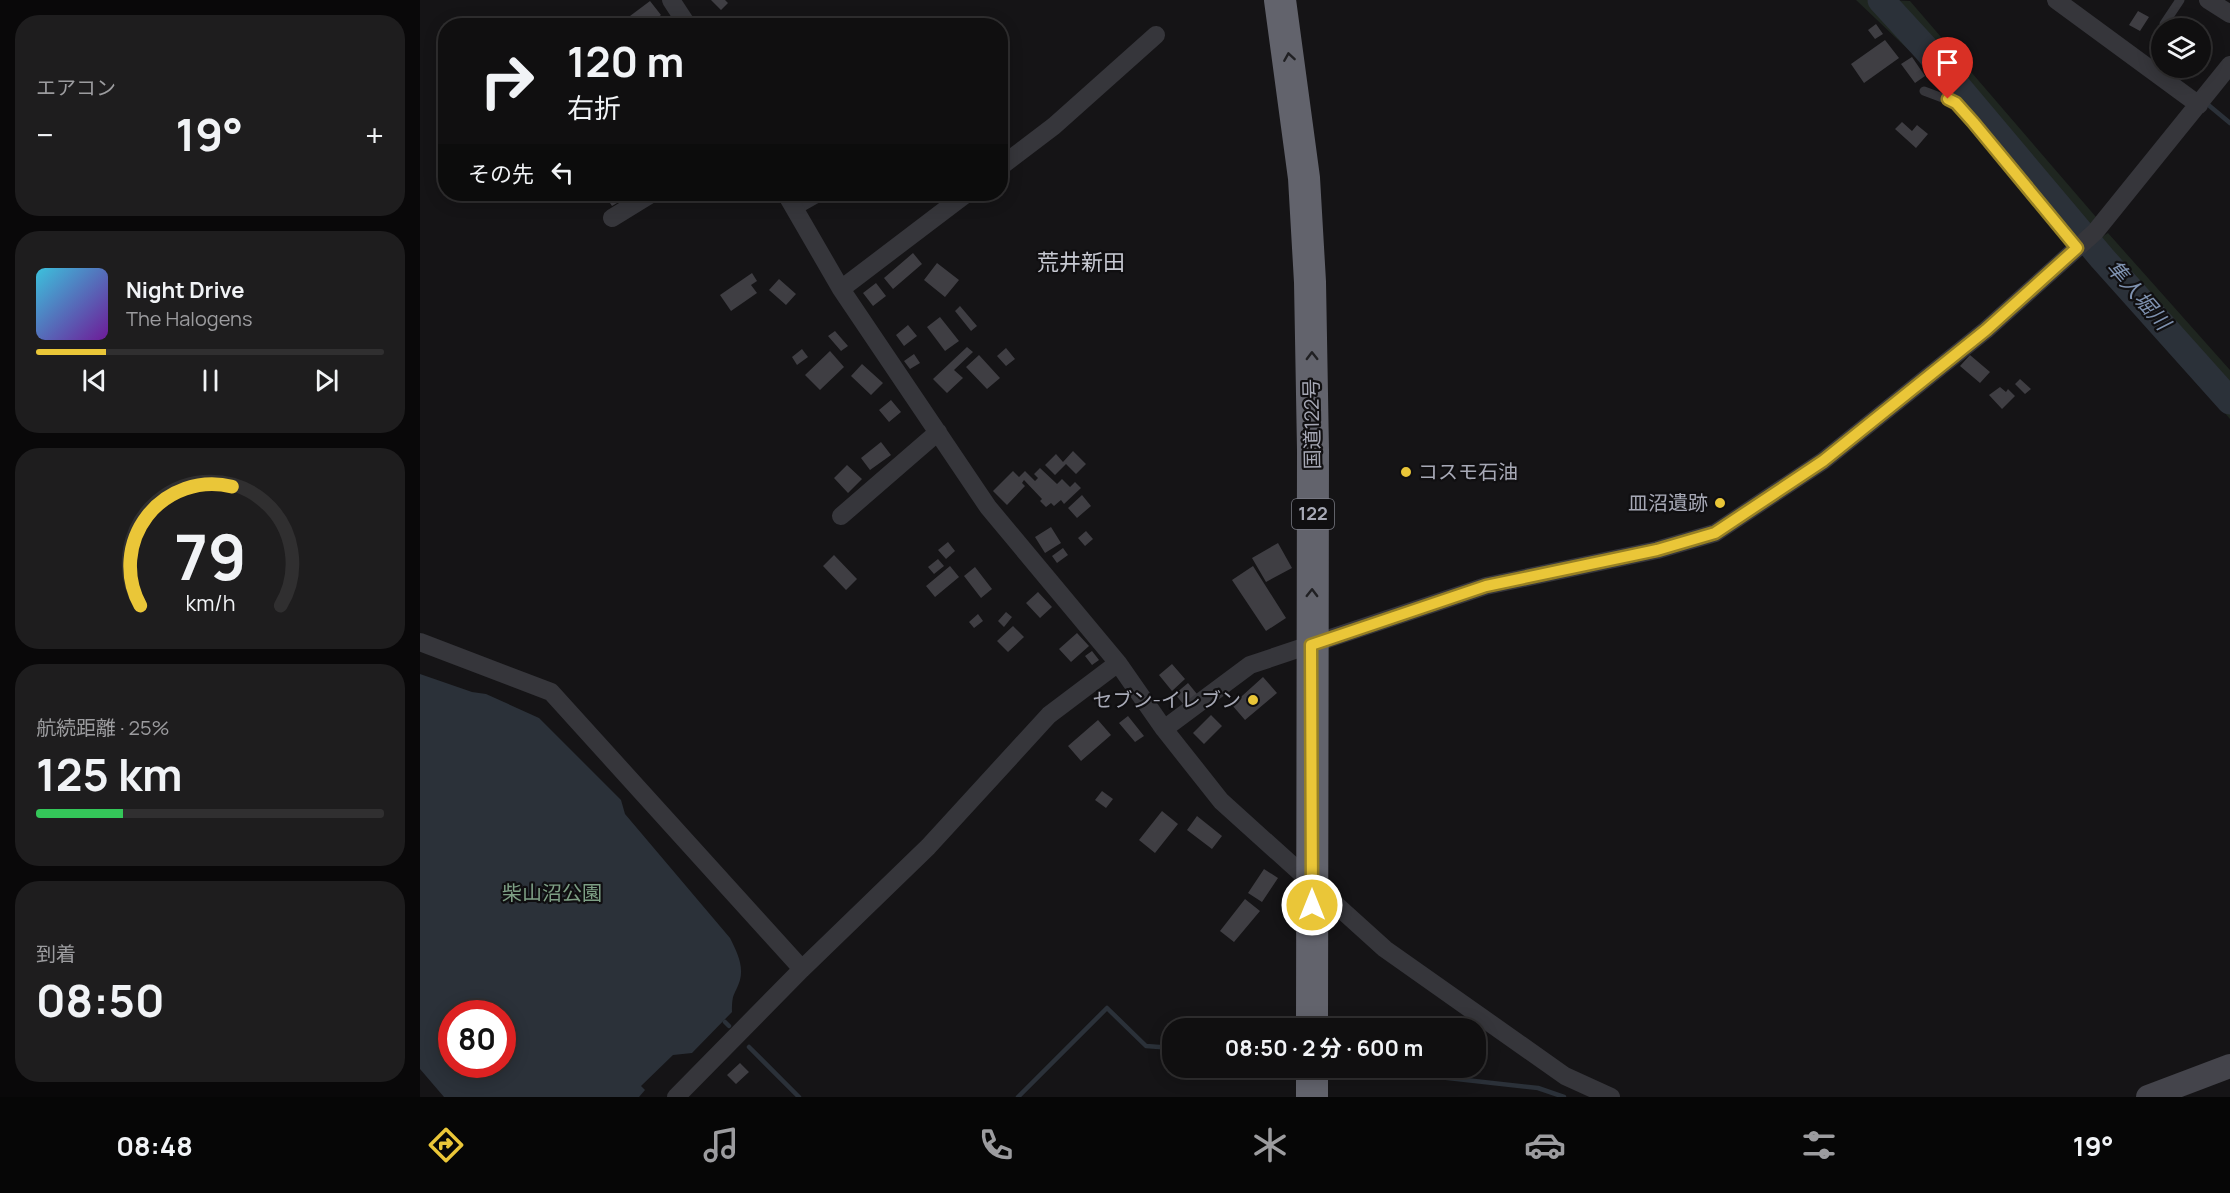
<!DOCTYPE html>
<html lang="ja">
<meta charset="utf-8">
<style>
:root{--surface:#100f10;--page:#1e1d1e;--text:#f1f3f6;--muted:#9c9c9f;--line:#302f30;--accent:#eac638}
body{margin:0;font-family:Manrope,"Noto Sans JP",sans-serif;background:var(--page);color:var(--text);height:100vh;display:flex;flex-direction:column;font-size:22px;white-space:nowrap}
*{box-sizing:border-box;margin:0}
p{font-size:20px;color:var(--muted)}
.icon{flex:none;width:33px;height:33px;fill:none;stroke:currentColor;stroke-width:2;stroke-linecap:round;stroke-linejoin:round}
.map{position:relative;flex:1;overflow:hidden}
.panel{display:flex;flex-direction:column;gap:15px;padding:15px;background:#090809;width:420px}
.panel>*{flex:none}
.guide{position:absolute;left:18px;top:18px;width:570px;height:183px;border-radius:24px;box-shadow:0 3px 15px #0003,0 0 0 2px var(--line);background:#100f10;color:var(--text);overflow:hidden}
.buttons{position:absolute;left:1731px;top:18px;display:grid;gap:12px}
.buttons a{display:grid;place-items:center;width:60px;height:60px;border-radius:50%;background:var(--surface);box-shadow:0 3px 15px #0003,0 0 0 2px var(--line);font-size:30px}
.speed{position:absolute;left:18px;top:1000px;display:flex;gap:12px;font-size:30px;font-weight:700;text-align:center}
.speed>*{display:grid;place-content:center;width:78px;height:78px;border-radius:50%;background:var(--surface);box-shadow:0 3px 15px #0003,0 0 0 2px var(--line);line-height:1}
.speed .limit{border:9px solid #d22;background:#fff;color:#111}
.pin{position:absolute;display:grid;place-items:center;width:51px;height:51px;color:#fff;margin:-62px -26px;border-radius:50% 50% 50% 0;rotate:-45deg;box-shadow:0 0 6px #0007}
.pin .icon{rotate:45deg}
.me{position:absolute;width:66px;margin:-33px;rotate:0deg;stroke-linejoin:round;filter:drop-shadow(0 0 4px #0008)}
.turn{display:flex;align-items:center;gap:21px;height:126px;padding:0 30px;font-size:27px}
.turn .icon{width:78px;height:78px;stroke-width:2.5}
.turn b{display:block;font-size:42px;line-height:51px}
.then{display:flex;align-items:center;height:57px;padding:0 30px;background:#0003;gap:12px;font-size:22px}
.big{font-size:45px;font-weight:700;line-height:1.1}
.panel .card{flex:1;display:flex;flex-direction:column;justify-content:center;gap:9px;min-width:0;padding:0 21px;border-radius:24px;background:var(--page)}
.panel .dial{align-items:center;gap:0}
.dial svg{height:156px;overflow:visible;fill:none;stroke:var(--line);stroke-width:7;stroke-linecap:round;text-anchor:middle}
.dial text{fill:var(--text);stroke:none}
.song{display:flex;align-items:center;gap:18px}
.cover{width:72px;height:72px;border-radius:9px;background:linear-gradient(135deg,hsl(190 70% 55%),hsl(280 70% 35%))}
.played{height:6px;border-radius:3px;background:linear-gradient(90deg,var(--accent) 20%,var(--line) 20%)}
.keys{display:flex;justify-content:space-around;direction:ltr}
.heat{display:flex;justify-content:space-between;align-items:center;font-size:33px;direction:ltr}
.charge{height:9px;border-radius:4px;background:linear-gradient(90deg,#34c759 25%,var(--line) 0)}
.trip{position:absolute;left:742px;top:1018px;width:324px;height:60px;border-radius:24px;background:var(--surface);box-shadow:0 3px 15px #0003,0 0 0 2px var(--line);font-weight:700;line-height:60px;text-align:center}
.tab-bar{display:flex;height:96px;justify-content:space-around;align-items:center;background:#060606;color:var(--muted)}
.tab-bar .icon{width:42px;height:42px}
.tab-bar .on{color:var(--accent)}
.tab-bar b{font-size:27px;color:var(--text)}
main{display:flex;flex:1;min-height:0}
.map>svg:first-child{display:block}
.green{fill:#1f2620}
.water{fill:#2b3139;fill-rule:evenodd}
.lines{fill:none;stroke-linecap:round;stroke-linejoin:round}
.stream{stroke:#2b3139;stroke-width:4.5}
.river{stroke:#2b3139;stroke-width:27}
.building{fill:#3f3e43}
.lane{stroke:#36363b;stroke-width:9}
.street{stroke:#36363b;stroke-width:18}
.secondary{stroke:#44444b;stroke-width:24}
.highway{stroke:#62636c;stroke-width:32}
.oneway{stroke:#202023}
.route-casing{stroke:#988124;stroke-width:15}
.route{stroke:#eac638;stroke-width:10}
.poi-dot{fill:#eac638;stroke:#100f11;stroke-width:2}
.labels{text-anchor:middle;stroke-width:4.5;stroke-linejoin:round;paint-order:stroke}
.shield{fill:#100f11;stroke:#7a7b84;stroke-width:1.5}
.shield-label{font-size:18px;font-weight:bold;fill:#a7a9b6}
.street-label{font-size:20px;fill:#a7a9b6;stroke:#100f11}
.poi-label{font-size:20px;fill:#a7a9b6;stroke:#100f11;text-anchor:end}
.park-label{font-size:20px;fill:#7ea085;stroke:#100f11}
.water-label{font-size:21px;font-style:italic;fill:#7f92b0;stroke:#100f11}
.quarter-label{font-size:22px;fill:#c7c9d2;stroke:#100f11}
</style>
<main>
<section class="panel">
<div class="card"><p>エアコン</p>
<div class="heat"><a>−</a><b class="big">19°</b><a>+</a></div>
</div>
<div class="card">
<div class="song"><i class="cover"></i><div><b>Night Drive</b><p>The Halogens</p></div></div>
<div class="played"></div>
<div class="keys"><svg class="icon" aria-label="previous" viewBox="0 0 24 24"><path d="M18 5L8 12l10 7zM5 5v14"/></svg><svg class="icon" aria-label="pause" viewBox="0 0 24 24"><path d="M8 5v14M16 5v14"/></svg><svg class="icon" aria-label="next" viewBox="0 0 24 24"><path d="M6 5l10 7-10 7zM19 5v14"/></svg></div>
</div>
<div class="card dial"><svg viewBox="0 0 100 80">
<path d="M14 69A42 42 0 1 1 86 69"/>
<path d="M14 69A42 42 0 0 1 61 8" stroke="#eac638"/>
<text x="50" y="56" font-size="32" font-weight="700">79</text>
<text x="50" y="72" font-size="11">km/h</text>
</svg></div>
<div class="card"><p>航続距離 · 25%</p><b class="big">125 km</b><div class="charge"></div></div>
<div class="card"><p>到着</p><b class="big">08:50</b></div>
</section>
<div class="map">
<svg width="1810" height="1097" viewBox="0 0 1810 1097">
<rect width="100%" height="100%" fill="#151416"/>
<path class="green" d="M1436,0H1455L1518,68L1661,237L1656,239L1535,94Z
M1469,0L1490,1L1676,217L1667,229L1482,11Z
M1688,233L1810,370V395L1677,240Z
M1669,247L1776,373L1810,408V419L1664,250Z"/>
<path class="water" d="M0,674L52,692L66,694L119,718L201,800L205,814L310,938C316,950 324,965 320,980C315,996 312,991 312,1012L272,1053L253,1055L221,1086L225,1090L219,1097H24L0,1069ZM32,1014H82V1065H32Z"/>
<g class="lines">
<path class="stream" d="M1786,103L1810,123
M305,1022L309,1026
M329,1047L379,1097
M938,1068L1118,1088L1144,1097
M598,1097L687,1008L726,1046L753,1048"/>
<path class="river" d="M1461,0L1506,49L1682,258L1810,401"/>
</g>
<path class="building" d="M291,0H305L308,3L301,10Z
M230,1L241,15L227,26H217L210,16Z
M1718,11L1729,17L1720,31L1709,25Z
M1456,24L1463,34L1455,39L1448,30Z
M1465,40L1479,58L1444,83L1431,64Z
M1492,57L1505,76L1495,83L1481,64Z
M1482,122L1492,131L1497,125L1508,134L1496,148L1475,129Z
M184,194H198L202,200L192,206Z
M493,253L502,264L473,289L464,278Z
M517,263L539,280L525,297L504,280Z
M332,273L337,281L331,285L337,293L311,311L300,295Z
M359,279L376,294L366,305L349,290Z
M456,283L466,296L453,306L443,293Z
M540,306L557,326L551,331L535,311Z
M520,317L539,341L525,351L507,327Z
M488,325L497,336L484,346L476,335Z
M415,331L428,346L421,351L408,336Z
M547,347L553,352L534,370L543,378L527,393L513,379Z
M586,348L595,359L586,366L577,356Z
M382,349L388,357L377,365L372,357Z
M410,351L424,367L400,390L385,375Z
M494,354L500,363L490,369L484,361Z
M559,355L580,378L567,389L546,367Z
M1550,355L1570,372L1560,383L1540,366Z
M442,364L463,383L451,395L431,376Z
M1600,379L1611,389L1605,394L1595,384Z
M1580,387L1586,392L1588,389L1595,396L1582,409L1569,395Z
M471,400L481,412L469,422L459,410Z
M461,442L471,455L450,470L441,458Z
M653,451L666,464L656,474L646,464L635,475L625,465L636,454L643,462Z
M427,465L442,479L428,493L414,478Z
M620,468L637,484L642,479L650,487L655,482L661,488L644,504L641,500L634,506L631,503L626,507L620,501L622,499L604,480L602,483L605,486L587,505L573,491L593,471L599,477L605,471L615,481L618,478L614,474Z
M662,495L671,506L657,518L648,508Z
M631,527L641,543L625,553L615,537Z
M666,531L673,539L665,546L658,538Z
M528,542L535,551L526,559L518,550Z
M858,543L872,568L846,582L832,558Z
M643,548L648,555L637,563L632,556Z
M414,555L437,579L426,590L403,566Z
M518,559L524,566L514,574L508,567Z
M530,566L539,577L515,597L506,586Z
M833,566L866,618L846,631L812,580Z
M555,567L572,589L561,598L544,576Z
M618,592L632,607L620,618L606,603Z
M586,612L592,617L584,627L578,621Z
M558,614L563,621L554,628L549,622Z
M593,626L604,637L588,652L577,641Z
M657,633L669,646L651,662L639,649Z
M672,651L679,660L672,665L665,656Z
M752,664L765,679L752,691L739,675Z
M843,677L857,693L825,720L812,705Z
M768,683L777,694L764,705L755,694Z
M791,715L802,726L784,744L773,733Z
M708,716L724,736L715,742L699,723Z
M678,720L691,735L661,761L648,746Z
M682,791L693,799L686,808L675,800Z
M742,811L758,824L735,853L719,840Z
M777,816L802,836L792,849L767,830Z
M844,869L858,878L842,902L828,893Z
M825,899L840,911L814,942L800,931Z
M320,1063L329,1072L316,1084L307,1075Z"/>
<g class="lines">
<path class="lane" d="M1744,24L1760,0
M1504,91L1536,103L1657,248
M375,211L405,194"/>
<path class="street" d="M251,0L268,26
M1636,0L1779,105
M1788,0L1810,14
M580,167L634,126L736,35
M366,194L421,289L568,507L698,663L744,729L801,801L965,949L1145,1076L1191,1097
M192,218L231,194
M421,289L546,194
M421,516L518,432
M0,642L131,692L382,969
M744,729L830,665L1066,586L1237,550L1295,533L1403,461L1566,330L1675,232L1810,65
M256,1097L382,969L508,847L629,715L698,663"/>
<path class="secondary" d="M1728,1097L1810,1066"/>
<path class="highway" d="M860,0L884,178L890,282L893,450L892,1029
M892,1097V1068"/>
</g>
<defs><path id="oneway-chevron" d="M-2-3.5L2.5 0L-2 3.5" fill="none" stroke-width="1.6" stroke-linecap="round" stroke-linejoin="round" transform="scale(1.5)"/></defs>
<g class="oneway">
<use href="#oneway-chevron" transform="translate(869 57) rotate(-99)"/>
<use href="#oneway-chevron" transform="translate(892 356) rotate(-91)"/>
<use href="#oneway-chevron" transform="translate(892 593) rotate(-89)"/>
</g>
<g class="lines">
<g class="route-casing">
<path id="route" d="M892,905L891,645L1066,586L1237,550L1295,533L1403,461L1566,330L1657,248L1553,122L1536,103L1528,99"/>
</g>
<use href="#route" class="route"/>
</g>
<g class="poi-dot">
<circle cx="986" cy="472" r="6"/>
<circle cx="1300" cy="503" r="6"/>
<circle cx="833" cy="700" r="6"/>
</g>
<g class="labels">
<rect class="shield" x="872" y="499" width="42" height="30" rx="4.5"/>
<g class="shield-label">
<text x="893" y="520">122</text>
</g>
<g class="street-label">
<text transform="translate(892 424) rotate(-91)" y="7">国道122号</text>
</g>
<g class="poi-label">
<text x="998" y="479" text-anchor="start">コスモ石油</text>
<text x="1288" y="510">皿沼遺跡</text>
<text x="821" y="707">セブン-イレブン</text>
</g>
<g class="park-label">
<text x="132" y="900">柴山沼公園</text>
</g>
<g class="water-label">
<text transform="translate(1718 295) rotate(49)" y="7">隼人堀川</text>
</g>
<g class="quarter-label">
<text x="661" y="270">荒井新田</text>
</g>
</g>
</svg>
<div class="buttons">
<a><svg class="icon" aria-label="layers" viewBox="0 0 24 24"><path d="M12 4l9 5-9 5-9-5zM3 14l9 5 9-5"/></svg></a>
</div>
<div class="speed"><div class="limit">80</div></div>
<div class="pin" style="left:1528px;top:99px;background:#d93025"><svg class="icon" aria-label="arrive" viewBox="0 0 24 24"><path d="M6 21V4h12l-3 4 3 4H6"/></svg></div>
<svg class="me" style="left:892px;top:905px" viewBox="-20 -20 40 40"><circle r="17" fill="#eac638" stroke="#fff" stroke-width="3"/><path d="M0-11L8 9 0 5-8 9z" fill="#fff"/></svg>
<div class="trip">08:50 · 2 分 · 600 m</div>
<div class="guide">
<div class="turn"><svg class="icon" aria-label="right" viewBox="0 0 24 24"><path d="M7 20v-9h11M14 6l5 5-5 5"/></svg><div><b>120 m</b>右折</div></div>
<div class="then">その先<svg class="icon" aria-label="left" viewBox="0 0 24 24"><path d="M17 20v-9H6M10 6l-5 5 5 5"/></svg></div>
</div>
</div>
</main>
<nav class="tab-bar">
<b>08:48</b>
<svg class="icon on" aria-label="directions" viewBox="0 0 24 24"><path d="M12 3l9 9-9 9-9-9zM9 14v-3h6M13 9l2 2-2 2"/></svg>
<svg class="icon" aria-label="music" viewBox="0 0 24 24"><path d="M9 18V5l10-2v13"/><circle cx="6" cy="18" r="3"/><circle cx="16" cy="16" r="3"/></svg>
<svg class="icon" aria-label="phone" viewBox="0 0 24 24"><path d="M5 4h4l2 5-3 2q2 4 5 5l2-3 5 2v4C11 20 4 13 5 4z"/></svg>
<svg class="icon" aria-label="climate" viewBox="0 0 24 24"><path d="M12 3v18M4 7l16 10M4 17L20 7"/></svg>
<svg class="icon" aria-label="car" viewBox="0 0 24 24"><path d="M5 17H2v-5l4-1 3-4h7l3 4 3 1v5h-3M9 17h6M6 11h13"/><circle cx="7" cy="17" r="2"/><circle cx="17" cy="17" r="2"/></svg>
<svg class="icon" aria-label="filters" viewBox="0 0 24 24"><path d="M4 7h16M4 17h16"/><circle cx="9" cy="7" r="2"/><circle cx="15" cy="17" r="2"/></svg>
<b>19°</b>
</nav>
